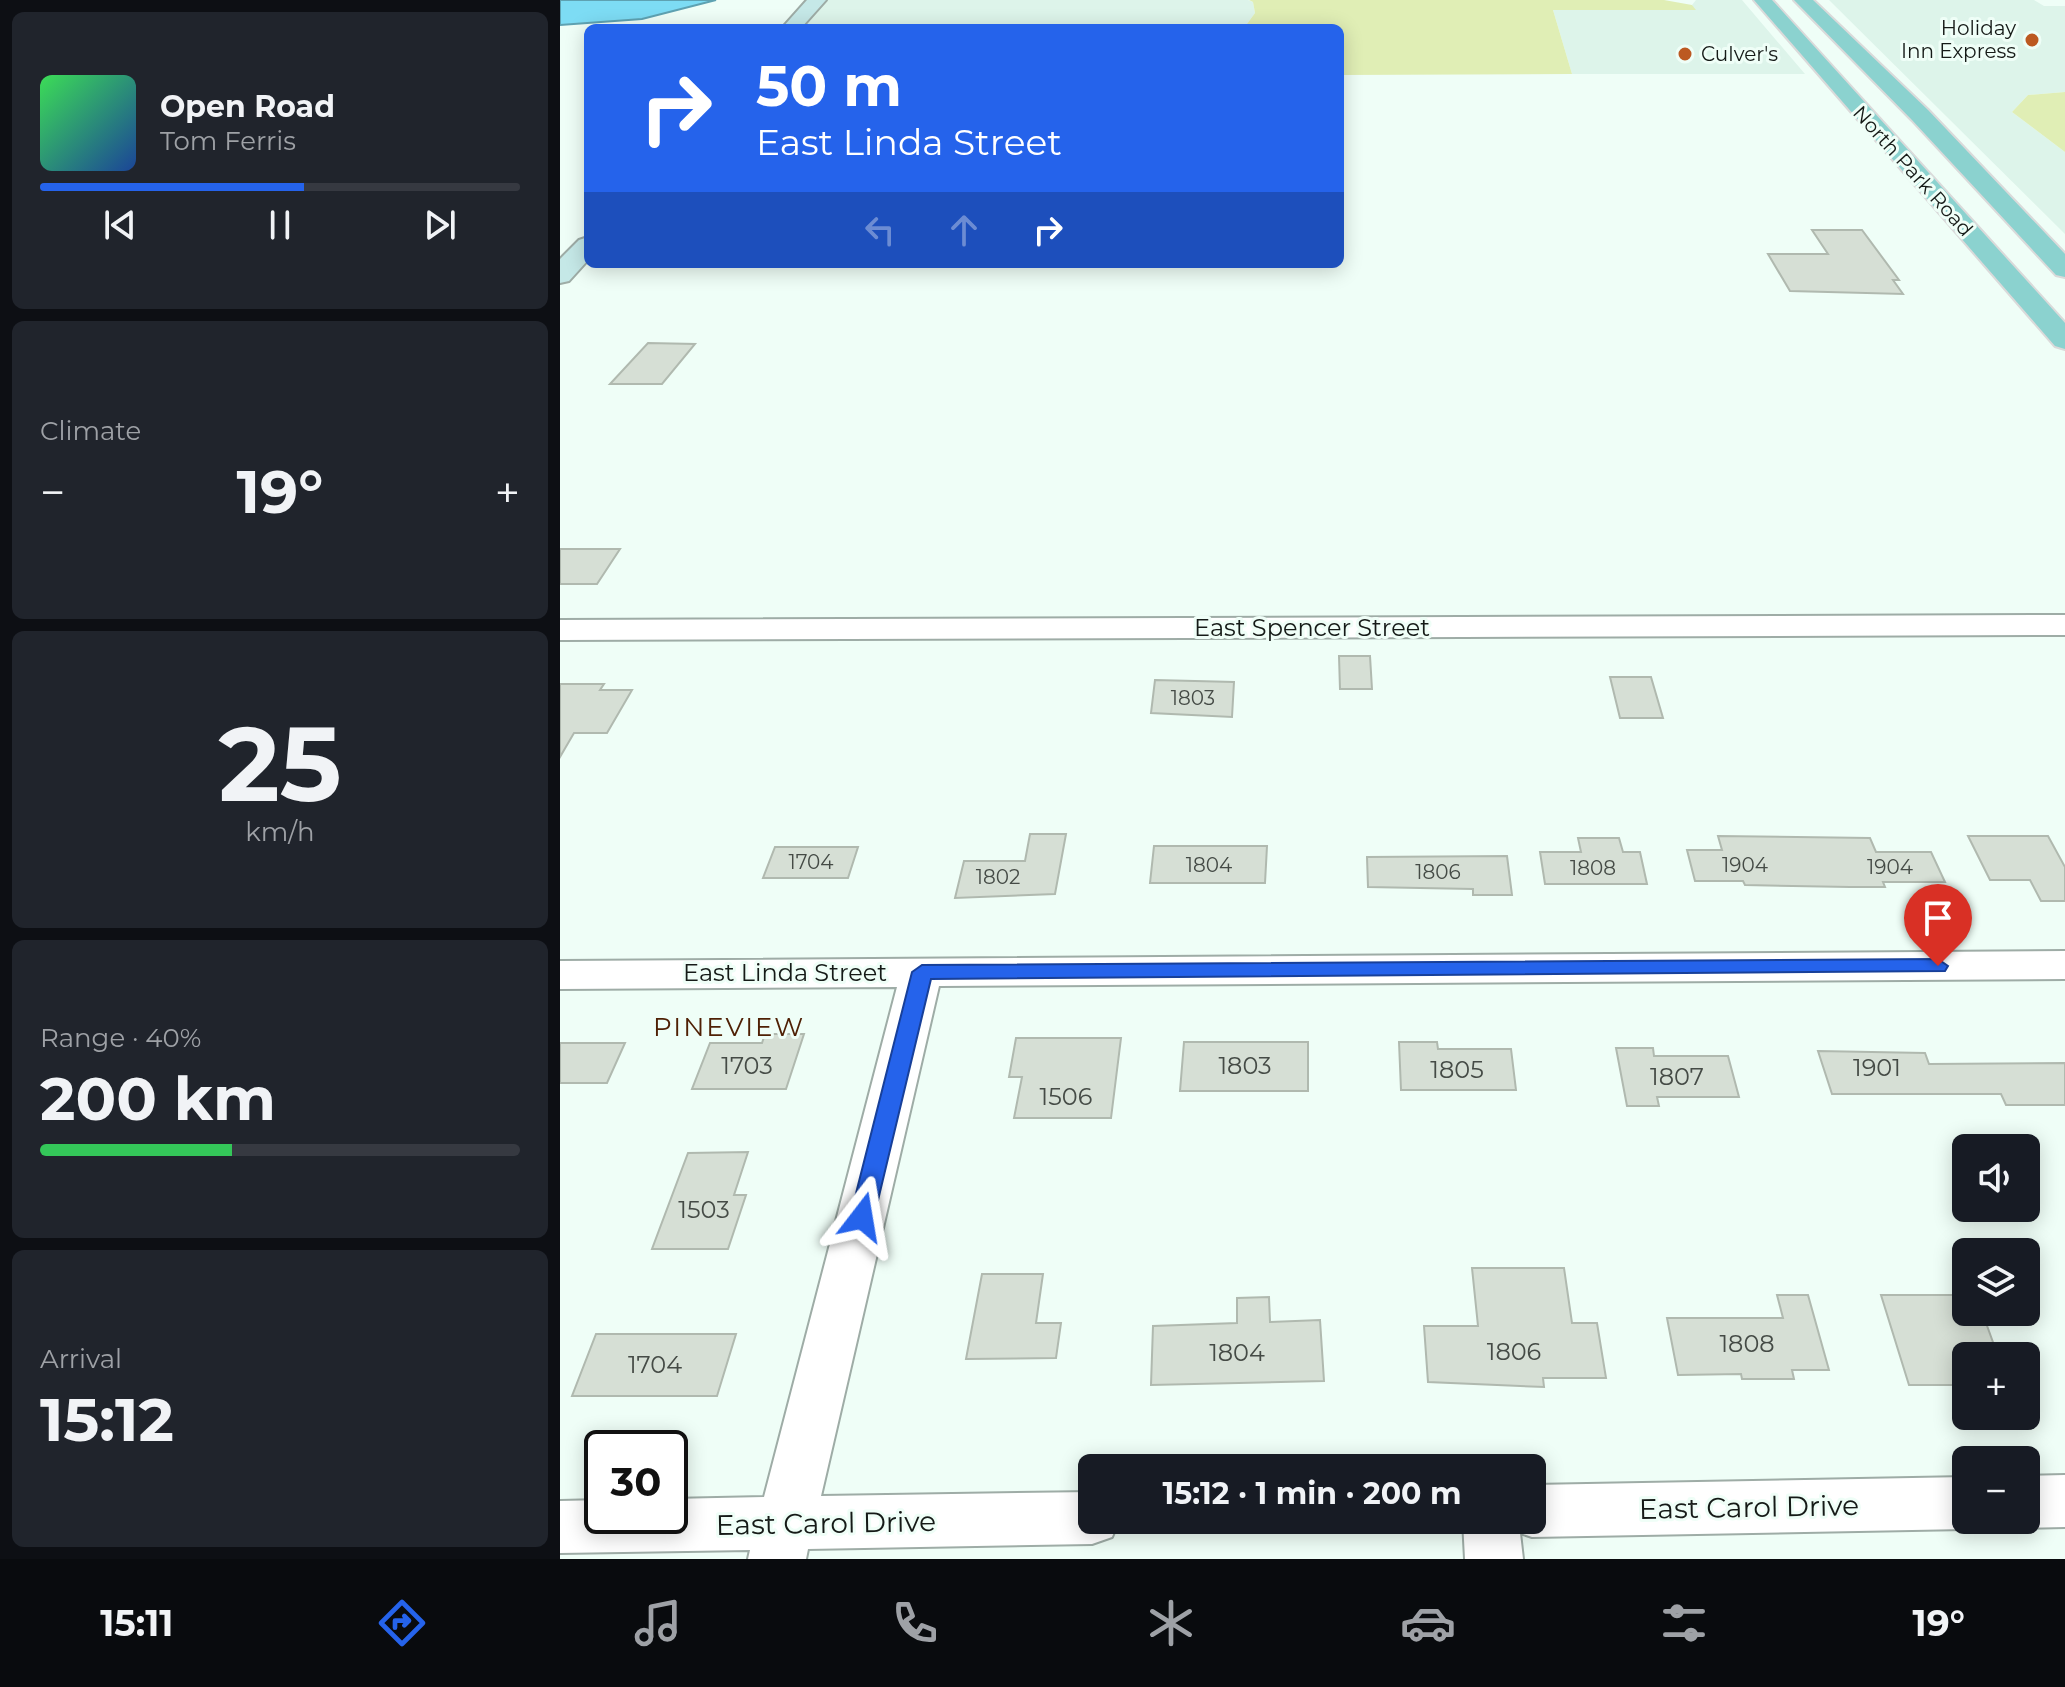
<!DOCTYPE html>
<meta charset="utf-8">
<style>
:root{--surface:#171b24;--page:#20242c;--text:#f1f3f6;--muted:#9ea1a6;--line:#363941;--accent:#2563eb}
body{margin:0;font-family:Montserrat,sans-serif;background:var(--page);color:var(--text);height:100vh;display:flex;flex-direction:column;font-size:30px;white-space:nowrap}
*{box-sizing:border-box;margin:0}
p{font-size:26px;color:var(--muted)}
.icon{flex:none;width:44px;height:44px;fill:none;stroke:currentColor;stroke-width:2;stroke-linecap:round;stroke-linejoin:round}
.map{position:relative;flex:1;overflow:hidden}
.details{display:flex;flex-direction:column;gap:12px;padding:12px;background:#0d0f14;width:560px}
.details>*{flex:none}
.top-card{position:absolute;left:24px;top:24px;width:760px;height:244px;border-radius:12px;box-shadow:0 4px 20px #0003;background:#2563eb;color:#fff;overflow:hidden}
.buttons{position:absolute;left:1392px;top:1134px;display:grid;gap:16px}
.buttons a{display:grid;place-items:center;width:88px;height:88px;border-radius:12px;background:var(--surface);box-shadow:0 4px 20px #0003;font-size:40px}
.speed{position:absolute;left:24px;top:1430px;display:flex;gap:16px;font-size:40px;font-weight:700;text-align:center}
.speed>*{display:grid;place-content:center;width:104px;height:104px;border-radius:50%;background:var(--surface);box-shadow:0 4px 20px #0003;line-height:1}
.speed .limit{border:4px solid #111;border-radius:12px;background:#fff;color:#111}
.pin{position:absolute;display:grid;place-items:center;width:68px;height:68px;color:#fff;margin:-82px -34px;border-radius:50% 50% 50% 0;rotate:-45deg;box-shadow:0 0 8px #0007}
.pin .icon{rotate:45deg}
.me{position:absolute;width:88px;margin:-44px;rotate:14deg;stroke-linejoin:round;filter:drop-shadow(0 0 6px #0008)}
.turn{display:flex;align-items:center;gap:28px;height:168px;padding:0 40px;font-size:36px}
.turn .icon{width:104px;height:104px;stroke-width:2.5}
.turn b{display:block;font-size:56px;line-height:68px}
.lanes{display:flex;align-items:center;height:76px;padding:0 40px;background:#0003;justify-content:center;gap:40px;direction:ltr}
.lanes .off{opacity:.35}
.big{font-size:60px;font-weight:700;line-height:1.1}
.details .widget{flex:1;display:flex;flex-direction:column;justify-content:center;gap:12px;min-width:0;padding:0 28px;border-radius:12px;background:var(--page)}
.details .dial{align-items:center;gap:0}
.dial b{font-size:104px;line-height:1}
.song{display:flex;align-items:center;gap:24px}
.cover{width:96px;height:96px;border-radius:12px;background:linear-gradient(135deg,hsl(130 70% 55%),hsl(220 70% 35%))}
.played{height:8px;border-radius:4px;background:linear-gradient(90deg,var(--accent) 55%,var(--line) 55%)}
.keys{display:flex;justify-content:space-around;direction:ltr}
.heat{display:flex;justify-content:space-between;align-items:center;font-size:44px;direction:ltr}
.charge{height:12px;border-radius:6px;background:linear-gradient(90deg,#34c759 40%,var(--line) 0)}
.trip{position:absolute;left:518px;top:1454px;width:468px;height:80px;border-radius:12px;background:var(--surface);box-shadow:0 4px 20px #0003;font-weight:700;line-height:80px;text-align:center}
.menu{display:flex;height:128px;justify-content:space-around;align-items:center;background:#090b0e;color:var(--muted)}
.menu .icon{width:56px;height:56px}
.menu .on{color:var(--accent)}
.menu b{font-size:36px;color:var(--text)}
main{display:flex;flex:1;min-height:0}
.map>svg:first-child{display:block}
.built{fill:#ddf4ea}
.green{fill:#e0eeb5}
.water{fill:#7ddcf4;stroke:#5ea2b2;stroke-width:2}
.building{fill:#d6dfd5;stroke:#b0b9af;stroke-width:2}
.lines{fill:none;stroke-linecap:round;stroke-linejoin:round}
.street-casing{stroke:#9eaca6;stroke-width:4}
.secondary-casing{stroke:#9eaca6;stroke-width:4}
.primary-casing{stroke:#dadada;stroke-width:4}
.street{fill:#fff;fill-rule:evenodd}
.secondary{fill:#c5e8e7;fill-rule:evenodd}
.primary{fill:#8bd2cf;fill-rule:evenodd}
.route{fill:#2563eb;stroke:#184099;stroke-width:2}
.poi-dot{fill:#bc5921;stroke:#effef7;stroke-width:3}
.labels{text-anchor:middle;stroke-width:6;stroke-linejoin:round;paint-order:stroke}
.far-poi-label{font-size:20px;fill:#151a17;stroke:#effef7;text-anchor:end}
.far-street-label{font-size:20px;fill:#151a17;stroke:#effef7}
.number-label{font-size:20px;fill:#454b46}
.street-label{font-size:24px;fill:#151a17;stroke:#effef7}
.near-number-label{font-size:24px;fill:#454b46}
.neighbourhood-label{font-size:26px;letter-spacing:2px;fill:#4f2005;stroke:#effef7}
.near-street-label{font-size:28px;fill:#151a17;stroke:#effef7}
</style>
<main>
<section class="details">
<div class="widget">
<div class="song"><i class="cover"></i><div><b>Open Road</b><p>Tom Ferris</p></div></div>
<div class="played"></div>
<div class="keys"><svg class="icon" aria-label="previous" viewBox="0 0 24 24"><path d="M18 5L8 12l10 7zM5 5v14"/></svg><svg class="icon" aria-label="pause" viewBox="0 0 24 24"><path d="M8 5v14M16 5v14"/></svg><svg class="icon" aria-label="next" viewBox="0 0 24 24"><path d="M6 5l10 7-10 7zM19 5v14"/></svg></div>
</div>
<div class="widget"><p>Climate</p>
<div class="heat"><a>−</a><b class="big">19°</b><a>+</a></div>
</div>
<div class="widget dial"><b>25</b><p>km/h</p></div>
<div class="widget"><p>Range · 40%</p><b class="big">200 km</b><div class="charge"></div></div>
<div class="widget"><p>Arrival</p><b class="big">15:12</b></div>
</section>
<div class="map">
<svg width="1505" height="1559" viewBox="0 0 1505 1559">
<rect width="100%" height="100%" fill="#effef7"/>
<path class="built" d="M265,0H688L693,2L695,13L684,28H239Z
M1136,0H1182L1245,74H1012L993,10H1135L1132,5Z
M1269,0H1474L1484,6H1505V92L1468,95L1452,112L1505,152V234Z"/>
<path class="green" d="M689,0H1104L1132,5L1136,10H993L1012,74L780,75V28H684L695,13L693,2Z
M1505,92V152L1452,112L1468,95Z"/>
<path class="water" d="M0,0H156L82,19L0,25Z"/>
<path class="building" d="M1252,230H1302L1339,280H1333L1343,294L1230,291L1208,254H1268Z
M88,343L135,344L102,384H50Z
M0,549H60L37,584H0Z
M779,656H810L812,689H780Z
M1050,677H1091L1103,718H1060Z
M595,680L674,682L672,717L591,713Z
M0,684H44L40,690H72L47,733H14L0,757Z
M470,834H506L495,894L395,898L404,861H465Z
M1158,836L1310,838L1316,852H1371L1385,882H1323L1325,887H1290L1185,885L1183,881H1135L1127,850H1162Z
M1408,836H1488L1505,867V901H1481L1470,880H1430Z
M1018,838H1059L1063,852H1080L1087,884H985L980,852H1021Z
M594,846H707L705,883H590Z
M215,847H298L288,878H203Z
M947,856L952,895H913V889L808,887L807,857Z
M205,1034H244L226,1089H132L150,1043H202Z
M456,1038H561L551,1118H454L462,1077H449Z
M624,1042H748V1091H620Z
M839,1042H877L878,1049H951L956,1090H841Z
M0,1043H65L47,1083H0Z
M1056,1048H1093L1094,1056H1168L1179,1097H1097L1099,1106H1067Z
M1258,1051L1365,1053L1369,1064L1505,1063V1105H1446L1441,1094H1272Z
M188,1152L174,1195H186L168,1249H92L128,1153Z
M912,1268H1004L1012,1323H1037L1046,1378H983L984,1387L868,1382L864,1326H918Z
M422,1274H483L476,1323H501L496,1358L406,1359Z
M1217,1295H1248L1269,1370H1232L1234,1379H1182L1181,1374L1118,1375L1107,1318H1223Z
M1321,1295H1406V1312H1422L1438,1356H1406V1385H1349Z
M709,1297L710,1322L760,1320L764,1381L591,1385L593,1326L677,1323V1298Z
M36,1334H176L157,1396H12Z"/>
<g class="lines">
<g class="street-casing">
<path id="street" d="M1505,615V635L0,640V620Z
M1505,951V979L379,986L261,1496L532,1492V1520H559L552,1537L532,1544L248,1549L246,1559H188L190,1550L0,1553V1501L42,1500V1516H110V1499L204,1497L337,987L0,989V961Z
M1505,1475V1527L1466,1528L1446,1520H1466V1476Z
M1406,1477V1520H1426L1406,1529L972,1537L960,1533L963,1559H905L903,1520H972V1485Z"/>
</g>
<g class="secondary-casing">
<path id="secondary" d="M247,0H266L241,28H222Z
M28,237V260L9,281L0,283V259L19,240Z"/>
</g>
<g class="primary-casing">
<path id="primary" d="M1194,0H1212L1505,323V349L1495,346Z
M1234,0H1253L1368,110L1505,254V277L1496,275L1352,120Z"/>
</g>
<use href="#street" class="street"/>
<use href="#secondary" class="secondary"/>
<use href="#primary" class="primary"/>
</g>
<path class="route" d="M1378,959L1388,966L1385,971L371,979L314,1217L311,1224L302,1227L293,1224L290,1217L352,972L362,965Z"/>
<g class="poi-dot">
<circle cx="1472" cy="40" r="8"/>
<circle cx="1125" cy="54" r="8"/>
</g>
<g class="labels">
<g class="far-poi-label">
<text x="1456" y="35">Holiday<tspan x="1456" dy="23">Inn Express</tspan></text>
<text x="1141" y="61" text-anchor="start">Culver's</text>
</g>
<g class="far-street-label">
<text transform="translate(1353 171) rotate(48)" y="7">North Park Road</text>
</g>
<g class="number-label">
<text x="633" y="705">1803</text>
<text x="251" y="869">1704</text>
<text x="649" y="872">1804</text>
<text x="1185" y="872">1904</text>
<text x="1330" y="874">1904</text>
<text x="1033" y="875">1808</text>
<text x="878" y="879">1806</text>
<text x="438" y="884">1802</text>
</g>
<g class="street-label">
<text x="752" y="636">East Spencer Street</text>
<text x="225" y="981">East Linda Street</text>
</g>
<g class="near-number-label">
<text x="187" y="1074">1703</text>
<text x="685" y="1074">1803</text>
<text x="1317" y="1076">1901</text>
<text x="897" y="1078">1805</text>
<text x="1117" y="1085">1807</text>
<text x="506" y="1105">1506</text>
<text x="144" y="1218">1503</text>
<text x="1187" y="1352">1808</text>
<text x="954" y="1360">1806</text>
<text x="677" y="1361">1804</text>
<text x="95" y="1373">1704</text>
</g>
<g class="neighbourhood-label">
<text x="169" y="1036">PINEVIEW</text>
</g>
<g class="near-street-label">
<text transform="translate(1189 1507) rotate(-1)" y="10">East Carol Drive</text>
<text transform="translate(266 1523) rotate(-1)" y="10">East Carol Drive</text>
</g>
</g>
</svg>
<div class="buttons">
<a><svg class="icon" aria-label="sound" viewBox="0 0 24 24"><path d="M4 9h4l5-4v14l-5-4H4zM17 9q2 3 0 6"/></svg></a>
<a><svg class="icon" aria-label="layers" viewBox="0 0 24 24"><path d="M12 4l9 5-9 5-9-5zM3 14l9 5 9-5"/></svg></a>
<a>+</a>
<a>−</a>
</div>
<div class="speed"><div class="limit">30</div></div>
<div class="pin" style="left:1378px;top:966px;background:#d93025"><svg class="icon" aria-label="arrive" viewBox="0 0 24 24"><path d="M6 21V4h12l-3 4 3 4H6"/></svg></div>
<svg class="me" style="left:302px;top:1217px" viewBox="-20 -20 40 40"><path d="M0-17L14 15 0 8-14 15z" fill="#2563eb" stroke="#fff" stroke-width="4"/></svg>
<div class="trip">15:12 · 1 min · 200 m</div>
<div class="top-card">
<div class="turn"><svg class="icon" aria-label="right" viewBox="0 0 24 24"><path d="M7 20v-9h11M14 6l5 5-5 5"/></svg><div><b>50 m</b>East Linda Street</div></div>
<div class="lanes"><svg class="icon off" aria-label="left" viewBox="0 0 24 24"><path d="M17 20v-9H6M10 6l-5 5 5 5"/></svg><svg class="icon off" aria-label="ahead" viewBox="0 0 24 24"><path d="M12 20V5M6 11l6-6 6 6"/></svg><svg class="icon" aria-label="right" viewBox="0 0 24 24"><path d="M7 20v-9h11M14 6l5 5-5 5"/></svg></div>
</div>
</div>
</main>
<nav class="menu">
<b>15:11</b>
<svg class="icon on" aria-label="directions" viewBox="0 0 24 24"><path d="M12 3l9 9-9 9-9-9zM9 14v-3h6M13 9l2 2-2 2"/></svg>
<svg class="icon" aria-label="music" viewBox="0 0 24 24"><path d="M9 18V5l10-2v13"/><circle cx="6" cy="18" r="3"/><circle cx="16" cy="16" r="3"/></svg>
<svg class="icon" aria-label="phone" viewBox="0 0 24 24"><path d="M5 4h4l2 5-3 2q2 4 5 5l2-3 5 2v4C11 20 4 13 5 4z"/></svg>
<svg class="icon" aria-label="climate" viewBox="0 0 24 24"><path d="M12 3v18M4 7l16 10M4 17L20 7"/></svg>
<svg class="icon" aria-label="car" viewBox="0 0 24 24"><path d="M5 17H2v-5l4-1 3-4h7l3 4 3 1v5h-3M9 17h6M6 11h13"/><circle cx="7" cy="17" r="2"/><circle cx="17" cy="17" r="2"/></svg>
<svg class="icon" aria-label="filters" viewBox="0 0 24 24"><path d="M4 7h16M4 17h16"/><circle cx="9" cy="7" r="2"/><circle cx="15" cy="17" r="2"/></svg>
<b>19°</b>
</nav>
